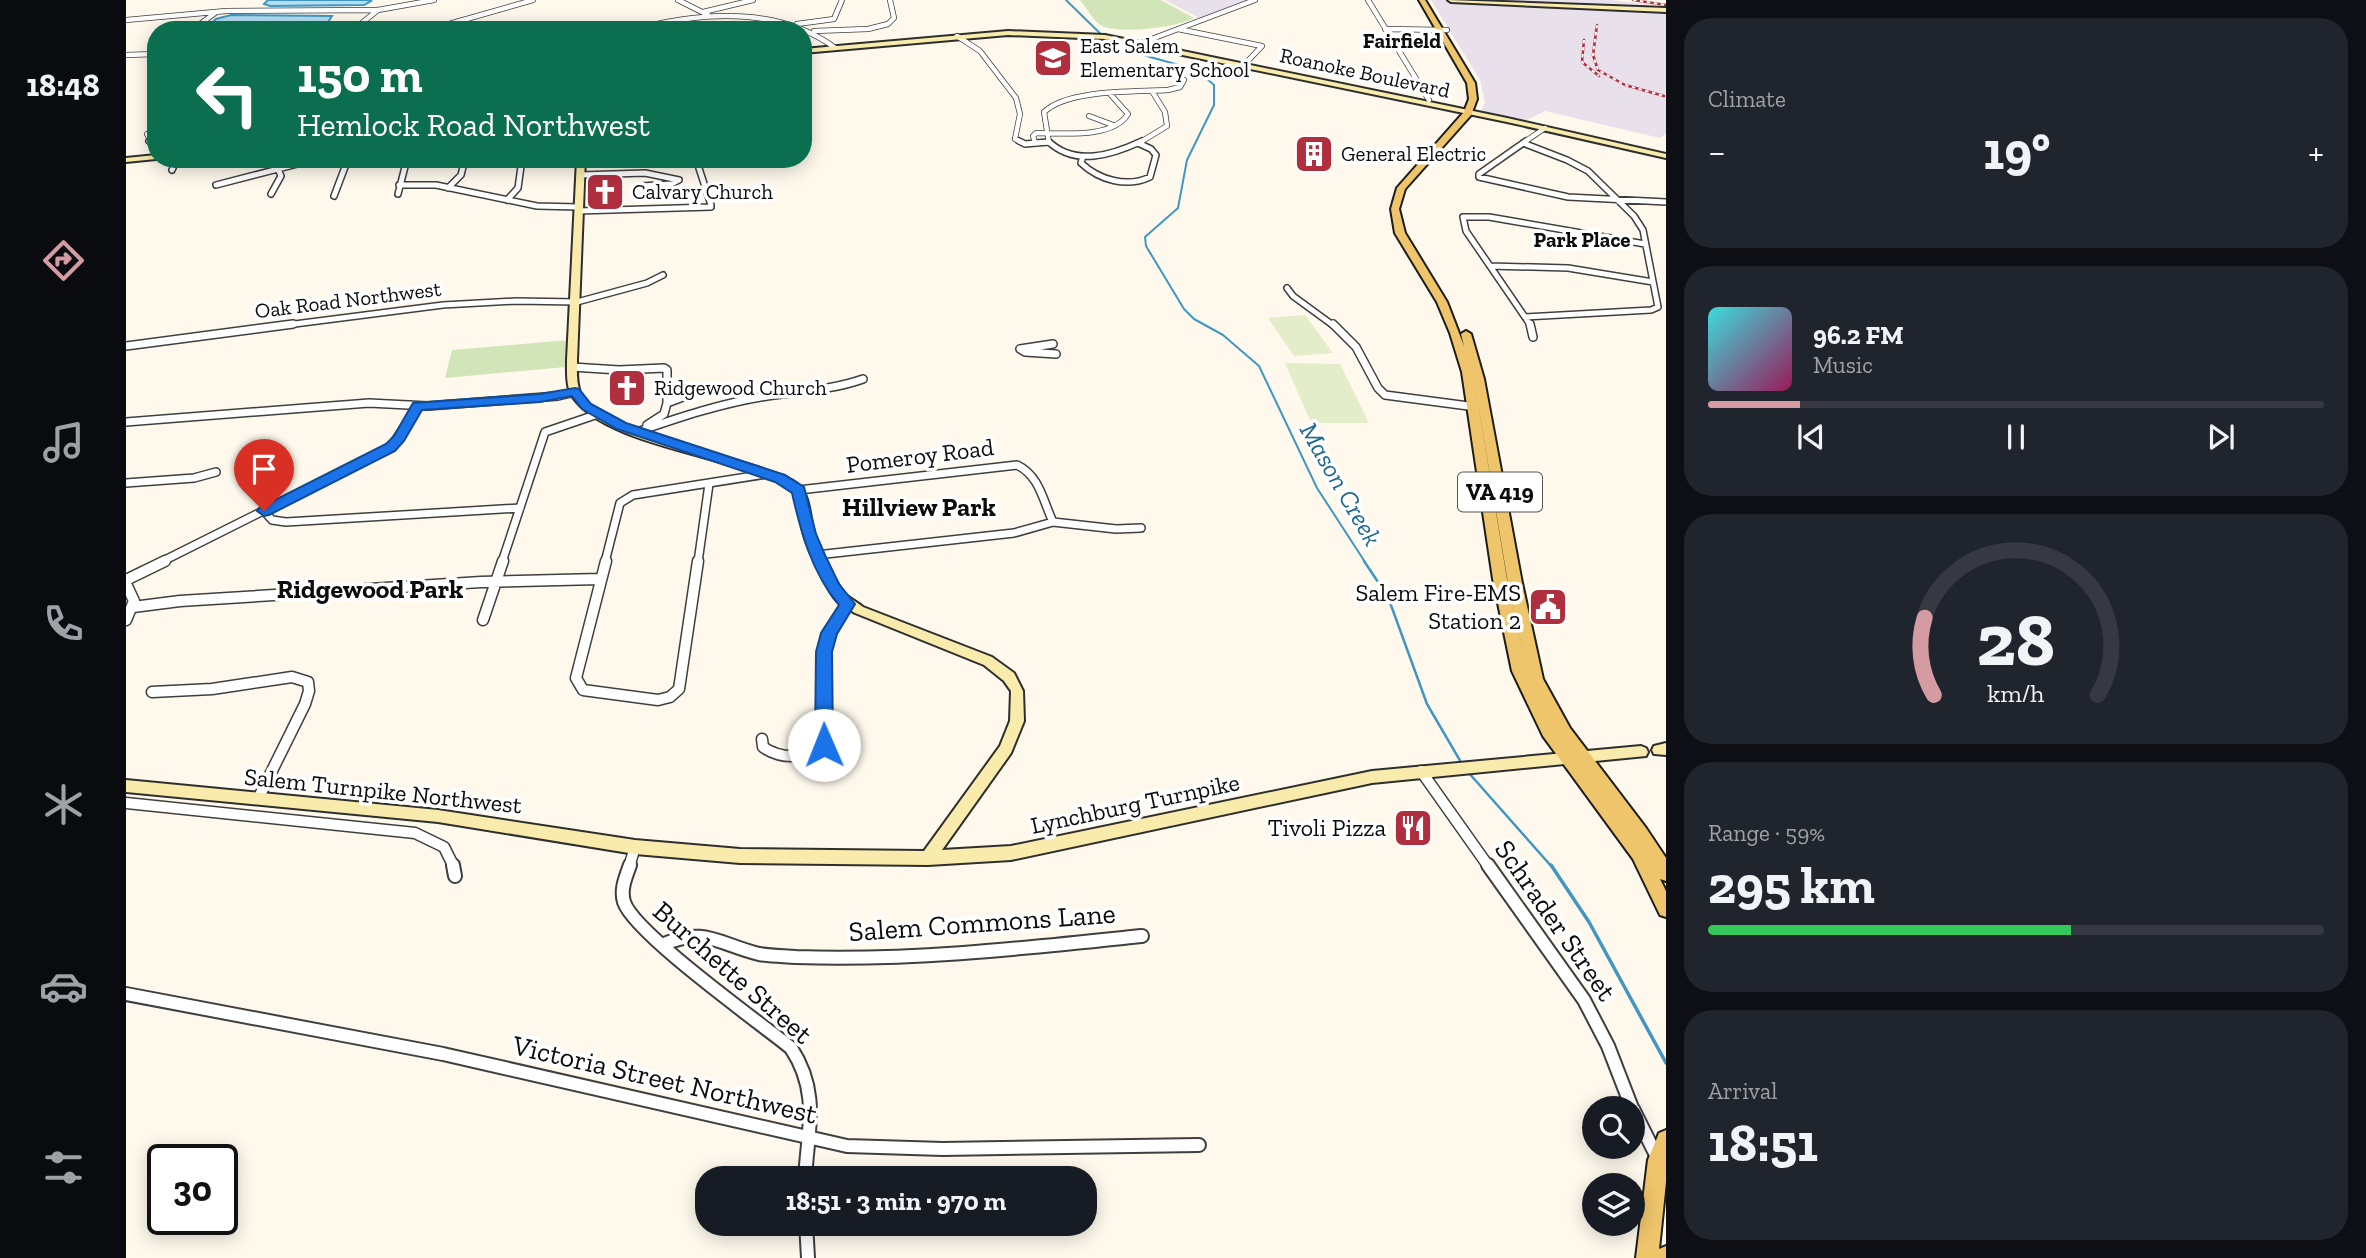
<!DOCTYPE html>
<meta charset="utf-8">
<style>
:root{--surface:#171b24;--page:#20242c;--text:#f1f3f6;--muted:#9ea1a6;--line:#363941;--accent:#d49ba3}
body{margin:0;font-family:"Zilla Slab",serif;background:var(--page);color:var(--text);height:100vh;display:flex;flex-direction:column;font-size:26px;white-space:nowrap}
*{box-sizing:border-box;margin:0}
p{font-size:23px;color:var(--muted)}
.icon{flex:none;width:38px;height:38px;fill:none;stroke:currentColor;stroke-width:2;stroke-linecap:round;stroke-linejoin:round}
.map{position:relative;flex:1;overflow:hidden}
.side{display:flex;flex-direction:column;gap:18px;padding:18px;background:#0d0f14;width:700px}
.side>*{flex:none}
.top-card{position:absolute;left:21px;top:21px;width:665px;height:147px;border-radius:28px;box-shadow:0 4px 18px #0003;background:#0b6e4f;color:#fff;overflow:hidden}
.buttons{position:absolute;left:1456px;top:1096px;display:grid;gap:14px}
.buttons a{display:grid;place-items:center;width:63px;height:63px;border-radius:50%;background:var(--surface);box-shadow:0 4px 18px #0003;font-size:35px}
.speed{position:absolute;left:21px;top:1144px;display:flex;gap:14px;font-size:35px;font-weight:700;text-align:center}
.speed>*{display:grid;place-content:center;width:91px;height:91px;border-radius:50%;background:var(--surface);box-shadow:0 4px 18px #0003;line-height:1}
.speed .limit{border:4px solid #111;border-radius:10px;background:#fff;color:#111}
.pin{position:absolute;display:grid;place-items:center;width:60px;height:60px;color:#fff;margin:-72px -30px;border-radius:50% 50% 50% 0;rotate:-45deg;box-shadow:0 0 7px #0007}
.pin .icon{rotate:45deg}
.me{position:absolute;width:77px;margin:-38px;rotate:359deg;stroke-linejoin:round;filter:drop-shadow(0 0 5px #0008)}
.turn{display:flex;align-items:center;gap:24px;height:147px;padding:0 35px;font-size:32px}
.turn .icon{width:91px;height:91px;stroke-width:2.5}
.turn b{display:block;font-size:49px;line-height:60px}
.big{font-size:52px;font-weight:800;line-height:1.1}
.side .tile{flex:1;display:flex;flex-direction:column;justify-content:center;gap:10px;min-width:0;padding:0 24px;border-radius:28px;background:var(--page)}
.side .dial{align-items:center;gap:0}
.dial svg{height:182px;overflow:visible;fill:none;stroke:var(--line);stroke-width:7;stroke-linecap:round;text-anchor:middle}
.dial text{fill:var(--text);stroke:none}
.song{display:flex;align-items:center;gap:21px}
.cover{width:84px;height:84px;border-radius:10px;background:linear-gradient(135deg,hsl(180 70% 55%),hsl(330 70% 35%))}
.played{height:7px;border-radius:4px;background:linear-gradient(90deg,var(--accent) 15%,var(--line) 15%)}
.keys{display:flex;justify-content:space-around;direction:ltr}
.heat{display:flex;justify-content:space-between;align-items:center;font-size:38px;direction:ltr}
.charge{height:10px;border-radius:5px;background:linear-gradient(90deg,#34c759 59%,var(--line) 0)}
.trip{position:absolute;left:569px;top:1166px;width:402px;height:70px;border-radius:28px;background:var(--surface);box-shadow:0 4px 18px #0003;font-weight:800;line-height:70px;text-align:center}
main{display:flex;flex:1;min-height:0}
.dock{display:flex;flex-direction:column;width:126px;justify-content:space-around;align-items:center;background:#090b0e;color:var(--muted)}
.dock .icon{width:49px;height:49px}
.dock .on{color:var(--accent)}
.dock b{font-size:32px;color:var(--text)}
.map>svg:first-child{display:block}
.industrial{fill:#e8e0ea}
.green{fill:#d2e5b8}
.pitch{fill:#e3edc9}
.water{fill:#b4def1;stroke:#4197c2;stroke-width:2}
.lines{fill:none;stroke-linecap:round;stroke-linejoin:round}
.stream-far2{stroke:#4197c2;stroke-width:2}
.stream-far1{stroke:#4197c2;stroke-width:2.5}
.stream{stroke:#4197c2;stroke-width:3.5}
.street-far4-casing{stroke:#3f3f3f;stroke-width:6}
.street-far3-casing{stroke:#3f3f3f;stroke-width:8}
.street-far2-casing{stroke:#3f3f3f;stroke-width:10}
.street-far1-casing{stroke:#3f3f3f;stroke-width:13}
.street-casing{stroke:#3f3f3f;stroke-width:16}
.secondary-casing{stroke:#2e2e2e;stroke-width:4}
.primary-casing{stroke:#1d1d1d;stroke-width:4}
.street-far4{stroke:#fff;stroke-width:4.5}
.street-far3{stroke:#fff;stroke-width:5}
.street-far2{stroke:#fff;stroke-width:7}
.street-far1{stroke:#fff;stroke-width:10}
.street{stroke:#fff;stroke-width:12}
.secondary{fill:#f9ebab;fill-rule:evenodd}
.primary{fill:#eec56b;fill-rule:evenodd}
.rail-casing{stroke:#b02f3e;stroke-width:2.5}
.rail{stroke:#fff;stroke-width:2;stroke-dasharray:3.5;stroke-linecap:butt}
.route{fill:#1a73e8;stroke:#114b97;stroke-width:2}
.labels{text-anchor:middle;stroke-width:7;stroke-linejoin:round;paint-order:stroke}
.far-neighbourhood-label{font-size:21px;font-weight:bold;fill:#0c0c0c;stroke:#fff}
.far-poi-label{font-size:21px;fill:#0c0c0c;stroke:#fff;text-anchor:start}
.far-street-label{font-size:21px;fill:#0c0c0c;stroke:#fff}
.shield{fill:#fff;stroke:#555;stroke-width:2}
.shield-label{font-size:23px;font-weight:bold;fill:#0c0c0c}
.street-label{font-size:24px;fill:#0c0c0c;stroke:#fff}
.poi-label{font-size:24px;fill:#0c0c0c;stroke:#fff;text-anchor:end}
.water-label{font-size:26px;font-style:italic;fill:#1f6893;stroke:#fff}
.neighbourhood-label{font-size:26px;font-weight:bold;fill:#0c0c0c;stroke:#fff}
.near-street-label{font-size:28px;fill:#0c0c0c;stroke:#fff}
</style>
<main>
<nav class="dock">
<b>18:48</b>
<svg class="icon on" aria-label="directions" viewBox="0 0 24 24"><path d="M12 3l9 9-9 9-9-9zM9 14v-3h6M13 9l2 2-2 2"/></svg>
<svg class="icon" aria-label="music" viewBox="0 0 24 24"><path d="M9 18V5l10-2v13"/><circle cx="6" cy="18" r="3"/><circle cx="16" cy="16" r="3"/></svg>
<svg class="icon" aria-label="phone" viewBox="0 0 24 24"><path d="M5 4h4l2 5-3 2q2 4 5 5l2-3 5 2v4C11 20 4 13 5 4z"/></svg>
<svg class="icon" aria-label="climate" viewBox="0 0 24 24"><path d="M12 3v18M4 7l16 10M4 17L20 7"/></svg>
<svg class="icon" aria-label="car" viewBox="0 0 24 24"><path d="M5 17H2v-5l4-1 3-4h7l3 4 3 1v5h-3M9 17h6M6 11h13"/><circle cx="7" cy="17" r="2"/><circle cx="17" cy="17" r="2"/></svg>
<svg class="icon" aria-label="filters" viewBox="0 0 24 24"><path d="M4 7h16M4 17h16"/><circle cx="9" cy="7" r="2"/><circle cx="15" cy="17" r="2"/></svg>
</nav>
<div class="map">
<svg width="1540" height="1258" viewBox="0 0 1540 1258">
<rect width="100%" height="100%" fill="#fef9ec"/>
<path class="industrial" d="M1039,0H1122L1073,18Z
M1305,0H1486L1540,7V134L1534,138L1419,111L1397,122L1354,114L1359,102L1354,80Z"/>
<path class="green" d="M954,0H1035L1068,18C1049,28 993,34 976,26C968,22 960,7 954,0Z
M443,340L440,367L319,378L326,350Z"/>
<path class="pitch" d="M1179,315L1207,353L1168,356L1142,318Z
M1159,363L1214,364L1243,423H1185Z"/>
<path class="water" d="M142,0H243L245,1L238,5L144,6L138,4Z
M105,15L206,16L201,24L190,28H80L90,19Z"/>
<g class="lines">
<path class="stream-far2" d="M940,0L988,47L1071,70L1088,85V105L1061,160L1052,208L1019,237L1020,246L1058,309L1068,319L1097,335L1133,366L1191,488L1239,562"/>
<path class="stream-far1" d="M1238,561L1262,597L1301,704L1336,764
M1342,772L1426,867"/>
<path class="stream" d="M1425,865L1463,922L1540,1063"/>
<g class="street-far4-casing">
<path id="street-far4" d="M552,0L582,15
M1242,0L1303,100
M577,12L627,0
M0,20L100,11L252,10L308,0
M671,24L708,19L716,0
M1052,29L1136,46L1118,65
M1259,29L1321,30
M66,30L89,13
M227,30L252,10
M302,30L407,0
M506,30C573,12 649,5 708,47
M688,31L742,29L762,24L768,18L764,0
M831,36L854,51L890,98L894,114L889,139L897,143
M1015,43L1129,0
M0,55L30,54
M963,116L987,125
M21,134L26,143
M909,143L907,136L910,133C935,133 987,139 1002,114L985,95
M911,143L922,142
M923,143L918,112C942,89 1009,92 1042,90L1054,87L1058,80
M1013,143L1041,126L1039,112L1026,91
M1397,143L1419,128"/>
</g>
<g class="street-far3-casing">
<path id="street-far3" d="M23,141L30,145
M893,141L899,144L922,142
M922,141C949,167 986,155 1016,141
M1400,141L1353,174V177L1442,197L1540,202
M1397,143L1441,160L1462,171L1508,216L1517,230L1532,307L1525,310L1399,317
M957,156L955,163C973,180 1001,188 1024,177L1030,155L1025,149L1012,143
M570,159L585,205
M46,170L51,159
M454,175L519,173L553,180L545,184L516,186
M90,185L191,159
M273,185H310L411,206L452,207
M322,188L335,175L339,159
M145,194L155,176L152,169
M272,194L281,159
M208,196L222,159
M381,200L392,188L396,159
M452,211L585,207
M1364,266L1442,268L1527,282
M1161,288L1167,296L1208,326
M153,326L317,305L390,301L451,302L521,283L537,275
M1405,326L1340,231L1337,217H1363L1519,244"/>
</g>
<g class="street-far2-casing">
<path id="street-far2" d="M1207,324L1230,347L1252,388L1259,395L1350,407
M1404,324L1407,337
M927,344L894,349L899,352L930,354
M0,346L167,324
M446,367L493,370L538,368L541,370V403
M0,422L243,403L302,406L432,396L449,392
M521,425L538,414L541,403L570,392
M511,432C554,417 596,403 641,396C674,391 706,390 737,379
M0,483L68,478L90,472
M673,490L891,465C914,476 917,501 927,522
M138,511L146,520L160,522L394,508
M691,555L888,533L927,522L990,529L1015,528
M35,562L265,447L292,406
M376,562L419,432L472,414
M479,562L494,503L507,495L640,474
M572,562L583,484"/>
</g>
<g class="street-far1-casing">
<path id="street-far1" d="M480,561L450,678L457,690L532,700L544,697L553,689L572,561
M0,580L39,561
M0,584L8,601L0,620
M7,607L54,601L355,582L473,579
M357,620L377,561
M26,692L86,689L166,677L182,682L183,691L179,704L132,799
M636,739L637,747C654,759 679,759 697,748L698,652L703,633L722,604
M1295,771L1363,867
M0,803L289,833L318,847L328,867
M503,867L509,847"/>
</g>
<g class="street-casing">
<path id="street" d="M327,865L329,876
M504,865C500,877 494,889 498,902C508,933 633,1022 665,1048C694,1092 682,1129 679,1178
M1362,865L1458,1000L1482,1046L1506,1108
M536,945C577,926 593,944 633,954C645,956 657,956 670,957C786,961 901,948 1016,936
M0,994L317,1054L721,1146L817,1149L1073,1145
M1507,1109L1532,1159
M680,1223L682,1258"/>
</g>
<g class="secondary-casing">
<path id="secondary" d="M1322,0L1540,8V12L1325,2Z
M882,31L979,35L1381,118L1540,154V158L1381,122L979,39L882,35L677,53V49Z
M30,155V159L0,162V158Z
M451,159H459L451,360C451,370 450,382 454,392C473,434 623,457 667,481C685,491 683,516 688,533C692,547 710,585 720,595C725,599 732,603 737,607L866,657L888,673L897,691L898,721L885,753L816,850L885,846L1246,771L1515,746L1520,748L1522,752L1520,756L1246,783L885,860L802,865L614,863L509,854L312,822L0,792V780L312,810L509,840L614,849L798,851L874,746L884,721L885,691L878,681L858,665L729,613C723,609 716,606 711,601C701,591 682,549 678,535C673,519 676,495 660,486C607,455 480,447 446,396C440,386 441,372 441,360Z
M1540,743V755L1528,754L1526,750L1528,746Z"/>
</g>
<g class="primary-casing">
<path id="primary" d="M1293,0H1299L1349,83L1351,99L1345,115L1279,189L1273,209L1279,233L1321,302L1338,346L1335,334L1340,331L1345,334L1358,379L1396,583L1417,679L1444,728L1520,828L1540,858V881L1534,879L1540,891V917L1534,915L1507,859L1417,736L1386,671L1367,579L1336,372L1324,333L1311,302L1269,233L1265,209L1271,188L1338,112L1343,99L1341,83ZM1348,379L1382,583L1402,674L1381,579Z
M1540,1130V1182L1533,1249L1540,1246V1258H1510L1522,1160L1533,1133Z"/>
</g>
<use href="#street-far4" class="street-far4"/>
<use href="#street-far3" class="street-far3"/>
<use href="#street-far2" class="street-far2"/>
<use href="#street-far1" class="street-far1"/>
<use href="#street" class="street"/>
<use href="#secondary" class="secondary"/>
<use href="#primary" class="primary"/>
<g class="rail-casing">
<path id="rail" d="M1507,0L1540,5
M1471,25L1467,55L1472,70L1499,85L1538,96
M1458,40L1456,62L1473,76"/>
</g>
<use href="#rail" class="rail"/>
</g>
<path class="route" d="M449,388L453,389L465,404L500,423L659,475L678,487L690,534L699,555L713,584L729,604L711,634L706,652L707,745L704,750L698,752L692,750L689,745L690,652L695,633L713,605C686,573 675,533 666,493L649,482L491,429L456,409L446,396L414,402L296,410L278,441L269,451L143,515L138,516L131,511L133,508L260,444L268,436L287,403L414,394Z"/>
<defs>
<g id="school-square" transform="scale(2.0125)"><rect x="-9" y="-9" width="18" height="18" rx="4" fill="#b02f3e" stroke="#fff"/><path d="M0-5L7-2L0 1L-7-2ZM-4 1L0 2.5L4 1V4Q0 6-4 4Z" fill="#fff"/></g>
<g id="building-square" transform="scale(2.0125)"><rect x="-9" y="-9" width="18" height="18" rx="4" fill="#b02f3e" stroke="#fff"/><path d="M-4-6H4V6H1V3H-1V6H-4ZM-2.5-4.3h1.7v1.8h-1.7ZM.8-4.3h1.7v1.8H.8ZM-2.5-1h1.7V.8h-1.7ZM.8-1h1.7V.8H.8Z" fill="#fff"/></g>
<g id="church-square" transform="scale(2.0125)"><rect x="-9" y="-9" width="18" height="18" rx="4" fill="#b02f3e" stroke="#fff"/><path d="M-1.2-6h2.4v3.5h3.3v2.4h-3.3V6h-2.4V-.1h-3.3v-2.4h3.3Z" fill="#fff"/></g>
<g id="civic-square" transform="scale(2.0125)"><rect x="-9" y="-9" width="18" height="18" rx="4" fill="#b02f3e" stroke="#fff"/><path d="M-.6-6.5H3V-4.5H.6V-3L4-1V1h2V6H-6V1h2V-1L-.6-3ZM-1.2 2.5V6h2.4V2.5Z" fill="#fff"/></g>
<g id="restaurant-square" transform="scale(2.0125)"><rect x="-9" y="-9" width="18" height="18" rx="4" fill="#b02f3e" stroke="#fff"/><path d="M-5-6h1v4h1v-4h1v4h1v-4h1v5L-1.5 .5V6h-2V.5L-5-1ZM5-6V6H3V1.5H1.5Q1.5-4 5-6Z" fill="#fff"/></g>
</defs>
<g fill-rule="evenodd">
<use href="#school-square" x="927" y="58"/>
<use href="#building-square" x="1188" y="154"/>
<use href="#church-square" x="479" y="192"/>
<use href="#church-square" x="501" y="388"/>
<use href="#civic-square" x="1422" y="607"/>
<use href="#restaurant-square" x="1287" y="828"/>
</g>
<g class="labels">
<g class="far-neighbourhood-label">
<text x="1276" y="48">Fairfield</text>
<text x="1456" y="247">Park Place</text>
</g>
<g class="far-poi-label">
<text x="954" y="53">East Salem<tspan x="954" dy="24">Elementary School</tspan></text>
<text x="1215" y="161">General Electric</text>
<text x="506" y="199">Calvary Church</text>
<text x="528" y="395">Ridgewood Church</text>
</g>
<g class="far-street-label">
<text transform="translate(1239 73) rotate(12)" y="7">Roanoke Boulevard</text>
<text transform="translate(222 300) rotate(-7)" y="7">Oak Road Northwest</text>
</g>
<rect class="shield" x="1332" y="472.5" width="84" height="39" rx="5"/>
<g class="shield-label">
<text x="1374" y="500">VA 419</text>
</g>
<g class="street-label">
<text transform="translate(794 456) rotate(-7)" y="8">Pomeroy Road</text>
<text transform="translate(257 791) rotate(6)" y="8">Salem Turnpike Northwest</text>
<text transform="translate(1009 804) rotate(-12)" y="8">Lynchburg Turnpike</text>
</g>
<g class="poi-label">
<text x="1395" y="601">Salem Fire-EMS<tspan x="1395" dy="28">Station 2</tspan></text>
<text x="1260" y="836">Tivoli Pizza</text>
</g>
<g class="water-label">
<text transform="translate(1215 484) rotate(60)" y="9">Mason Creek</text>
</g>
<g class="neighbourhood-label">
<text x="793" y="516">Hillview Park</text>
<text x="244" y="598">Ridgewood Park</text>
</g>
<g class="near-street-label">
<text transform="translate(1430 920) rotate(55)" y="10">Schrader Street</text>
<text transform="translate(856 922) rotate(-4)" y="10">Salem Commons Lane</text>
<text transform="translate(607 972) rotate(41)" y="10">Burchette Street</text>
<text transform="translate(539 1079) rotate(13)" y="10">Victoria Street Northwest</text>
</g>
</g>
</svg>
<div class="buttons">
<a><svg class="icon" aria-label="search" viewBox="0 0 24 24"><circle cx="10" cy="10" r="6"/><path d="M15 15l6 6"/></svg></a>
<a><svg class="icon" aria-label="layers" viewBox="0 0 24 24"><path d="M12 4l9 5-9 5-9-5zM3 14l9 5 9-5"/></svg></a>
</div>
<div class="speed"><div class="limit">30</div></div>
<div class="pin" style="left:138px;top:511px;background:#d93025"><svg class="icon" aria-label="arrive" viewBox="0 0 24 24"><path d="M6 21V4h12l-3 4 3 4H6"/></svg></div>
<svg class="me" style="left:698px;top:745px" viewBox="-20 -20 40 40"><circle r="19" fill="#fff"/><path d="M0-13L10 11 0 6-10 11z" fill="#1a73e8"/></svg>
<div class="trip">18:51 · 3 min · 970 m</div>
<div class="top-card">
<div class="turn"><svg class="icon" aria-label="left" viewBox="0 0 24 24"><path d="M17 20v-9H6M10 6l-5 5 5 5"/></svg><div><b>150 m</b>Hemlock Road Northwest</div></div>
</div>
</div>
<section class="side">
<div class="tile"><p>Climate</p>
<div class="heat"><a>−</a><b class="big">19°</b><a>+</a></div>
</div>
<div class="tile">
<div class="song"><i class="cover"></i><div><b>96.2 FM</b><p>Music</p></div></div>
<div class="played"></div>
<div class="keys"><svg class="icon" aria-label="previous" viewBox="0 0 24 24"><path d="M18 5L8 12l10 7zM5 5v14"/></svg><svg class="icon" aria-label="pause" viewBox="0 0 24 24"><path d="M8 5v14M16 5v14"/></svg><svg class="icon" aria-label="next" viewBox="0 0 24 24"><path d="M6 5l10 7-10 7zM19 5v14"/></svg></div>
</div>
<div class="tile dial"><svg viewBox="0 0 100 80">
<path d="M14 69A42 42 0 1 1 86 69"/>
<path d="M14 69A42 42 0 0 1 10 35" stroke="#d49ba3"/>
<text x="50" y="56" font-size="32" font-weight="700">28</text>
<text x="50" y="72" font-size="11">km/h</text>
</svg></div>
<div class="tile"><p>Range · 59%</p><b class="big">295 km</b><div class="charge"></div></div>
<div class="tile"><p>Arrival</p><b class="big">18:51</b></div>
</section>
</main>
